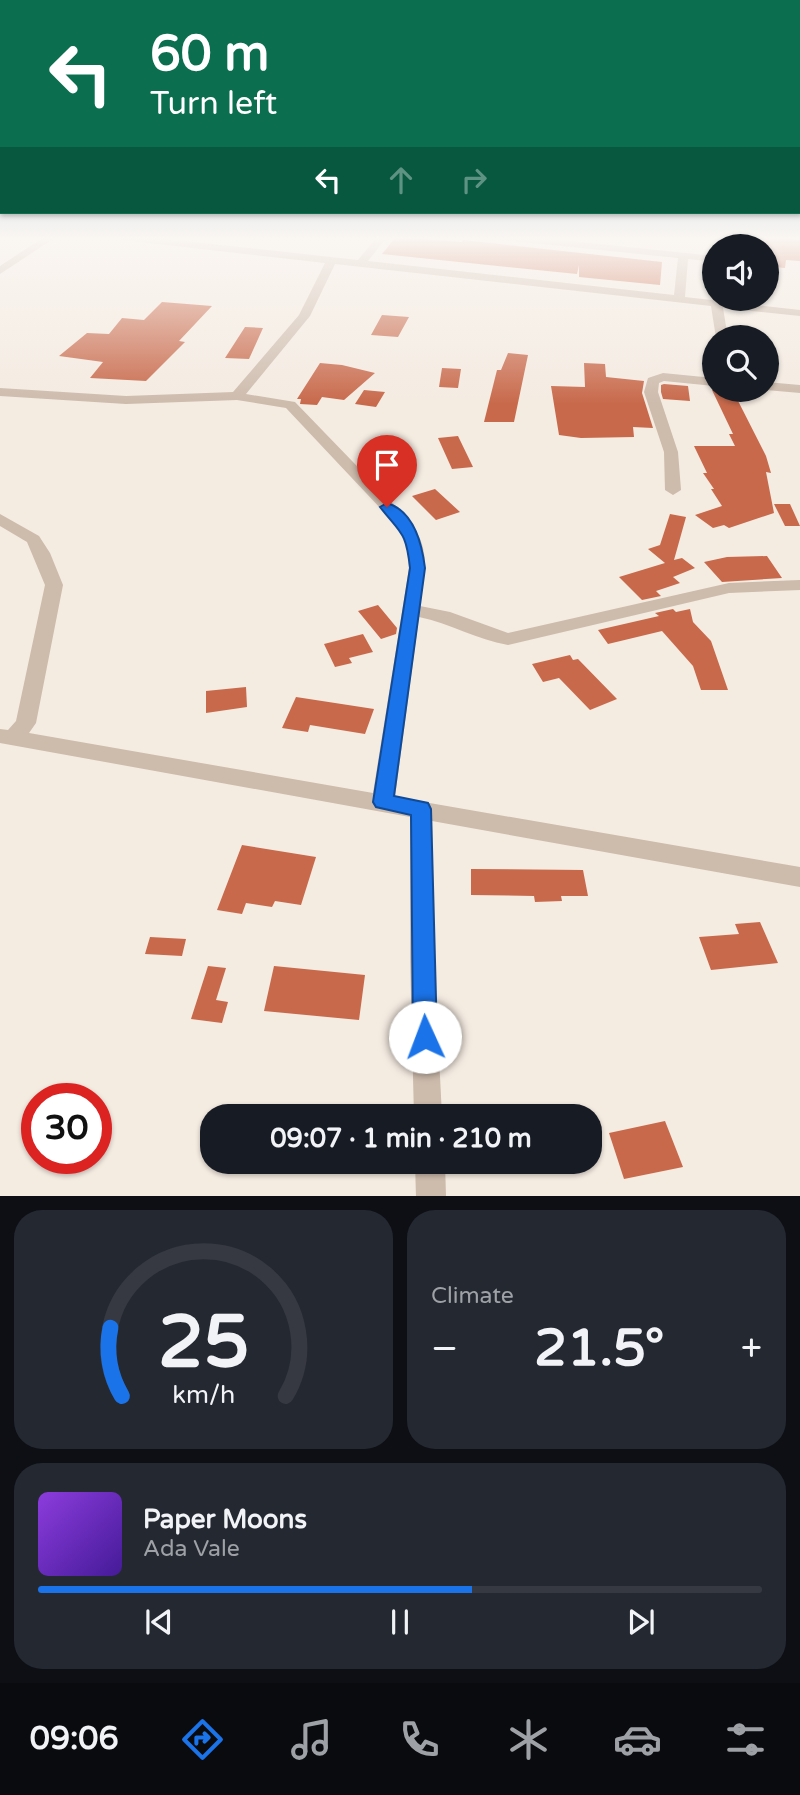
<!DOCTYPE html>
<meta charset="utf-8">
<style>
:root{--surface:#171b24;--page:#242831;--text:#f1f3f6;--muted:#9ea1a6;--line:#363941;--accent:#1a73e8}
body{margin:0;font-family:"Varela Round",sans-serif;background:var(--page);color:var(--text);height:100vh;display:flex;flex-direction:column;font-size:26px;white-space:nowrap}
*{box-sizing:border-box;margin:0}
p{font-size:23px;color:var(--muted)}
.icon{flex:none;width:38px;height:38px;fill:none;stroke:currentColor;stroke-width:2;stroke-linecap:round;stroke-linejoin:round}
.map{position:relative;height:1196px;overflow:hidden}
.details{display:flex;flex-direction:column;gap:14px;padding:14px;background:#0d0f14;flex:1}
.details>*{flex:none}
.banner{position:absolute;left:0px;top:0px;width:802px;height:214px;box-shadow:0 2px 5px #0004;background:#0b6e4f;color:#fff;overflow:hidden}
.tools{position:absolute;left:702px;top:234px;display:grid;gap:14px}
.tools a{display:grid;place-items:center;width:77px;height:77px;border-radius:50%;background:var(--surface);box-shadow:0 2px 5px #0004;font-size:35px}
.speed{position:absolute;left:21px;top:1083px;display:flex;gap:14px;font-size:35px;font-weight:700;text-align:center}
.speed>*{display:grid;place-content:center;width:91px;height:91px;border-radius:50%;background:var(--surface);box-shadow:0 2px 5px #0004;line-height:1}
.speed .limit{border:10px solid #d22;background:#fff;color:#111}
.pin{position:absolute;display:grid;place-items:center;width:60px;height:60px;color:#fff;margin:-72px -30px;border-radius:50% 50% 50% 0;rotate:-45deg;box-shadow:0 0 7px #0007}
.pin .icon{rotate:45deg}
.me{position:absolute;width:77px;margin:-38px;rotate:358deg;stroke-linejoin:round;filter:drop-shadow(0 0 5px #0008)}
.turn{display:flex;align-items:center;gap:24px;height:147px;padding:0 35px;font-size:32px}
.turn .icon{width:91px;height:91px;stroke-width:2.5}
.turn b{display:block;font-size:49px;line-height:60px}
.lanes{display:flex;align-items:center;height:66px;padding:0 35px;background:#0003;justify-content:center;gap:35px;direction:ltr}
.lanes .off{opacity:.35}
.big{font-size:52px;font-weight:700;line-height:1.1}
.details .card{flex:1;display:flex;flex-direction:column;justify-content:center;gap:10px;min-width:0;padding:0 24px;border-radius:28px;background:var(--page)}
.details .dial{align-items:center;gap:0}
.dial svg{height:182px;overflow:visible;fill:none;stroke:var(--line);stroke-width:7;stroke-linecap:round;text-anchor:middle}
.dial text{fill:var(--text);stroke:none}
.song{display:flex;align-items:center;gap:21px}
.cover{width:84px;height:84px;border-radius:10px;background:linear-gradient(135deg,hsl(270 70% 55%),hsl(260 70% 35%))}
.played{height:7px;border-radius:4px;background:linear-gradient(90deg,var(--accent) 60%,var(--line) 60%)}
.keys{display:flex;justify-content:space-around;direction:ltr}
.heat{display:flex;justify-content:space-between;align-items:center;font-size:38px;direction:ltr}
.details .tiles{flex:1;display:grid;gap:14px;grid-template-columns:1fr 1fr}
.card:last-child{grid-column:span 2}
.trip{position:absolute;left:200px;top:1104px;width:402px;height:70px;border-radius:28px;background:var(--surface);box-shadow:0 2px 5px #0004;font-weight:700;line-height:70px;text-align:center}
.menu{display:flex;height:112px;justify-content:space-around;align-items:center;background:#090b0e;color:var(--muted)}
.menu .icon{width:49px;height:49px}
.menu .current{color:var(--accent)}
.menu b{font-size:32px;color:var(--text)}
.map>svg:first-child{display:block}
.building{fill:#c8694b}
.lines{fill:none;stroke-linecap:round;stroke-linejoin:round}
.minor{fill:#cdbbac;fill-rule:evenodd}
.route{fill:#1a73e8;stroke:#114b97;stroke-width:2}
</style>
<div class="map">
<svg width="800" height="1197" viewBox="0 0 800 1197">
<rect width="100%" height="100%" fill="#f4ebe1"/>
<path class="building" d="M396,237L462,242L463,240L662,262L660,285L579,277V265L577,274L382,254Z
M766,237L800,240V261L786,260L785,268L766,266Z
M162,302L212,306L179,341L185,342L146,381L90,378L103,362L59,356L87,333L109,334L122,318L144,320Z
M382,315L409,317L398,337L371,335Z
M245,327L263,328L249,359L225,358Z
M508,353L528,355L514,422H484L497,370H501Z
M320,363L342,365L375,373L344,400L322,397L317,405L300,404L301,399H297Z
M584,363L605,364L606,377L644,381L642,393L653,428L633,427L634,437L581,438L559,435L551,386L585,387Z
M442,368L461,369L458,388L439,387Z
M664,384L688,386L690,401L663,399L661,392V385Z
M364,390L385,392L376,407L355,404Z
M712,390L733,391L766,456L771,473L766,472L774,513L729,528L724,525L713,528L695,515L722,506L711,489H714L703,473H707L694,446H735L729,434H733Z
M458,436L473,467L452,469L438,438Z
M435,489L460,512L436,520L412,496Z
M774,504H790L800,526H785Z
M670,514L686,517L674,560L682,558L695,568L673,577L680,583L656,591L661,596L642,600L619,577L665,563L648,549L660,545Z
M767,556L782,578L722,582L704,562L727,557Z
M378,605L397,628L396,634L381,639L358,611Z
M673,609L676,612L690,609L693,622L711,641L728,690H701L693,666L662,631L608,644L598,630L659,616L655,613Z
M363,634L373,652L349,658L352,663L335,667L324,644Z
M570,655L573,660L578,659L617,699L590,710L559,678L543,682L532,664Z
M246,687L247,707L206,713V691Z
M296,697L374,709L365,734L310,725L308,732L282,728Z
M242,845L316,857L301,905L275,901L272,907L246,903L242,914L217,910Z
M471,869L583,870L588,896H561L562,901L535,902L534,896L471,895Z
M760,922L778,963L711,970L699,937L739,934L735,924Z
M150,937L186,939L182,956L145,954Z
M208,966L226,968L216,1000L228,1002L222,1023L191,1019Z
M274,966L365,975L359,1020L264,1011Z
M665,1121L683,1167L624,1179L609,1133Z"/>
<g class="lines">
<path class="minor" d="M44,237H56L0,274V266Z
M118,237H149L358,260L377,237H387L368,261L674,295L678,258L504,240L499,237H532L714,256V262L688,259L685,297L800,310V316L723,308L728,338H716L711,306L335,264L310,316L246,394L295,402L411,522C431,552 425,571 420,606L450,612L508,633L729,583L800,580V590L729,593L508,645C477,640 450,623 419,617L395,797L800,867V887L432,821L434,958L442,1116H414L410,958V817L0,743V729L8,730L16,721L45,585L27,542L0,526V514L39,536L50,553L63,585L36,723L29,733L373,793L409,568L407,542L398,527L286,408L237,400L126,404L0,396V388L126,396L233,392L299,315L325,263L123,240Z
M730,237H740L739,247H729Z
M663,373L714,378V386L664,381L659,383L658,392L678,452L681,490L673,495L665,490L664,452L644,392L648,378Z
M766,382L800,385V393L766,390Z
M415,1162H445L446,1197H416Z"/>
</g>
<linearGradient id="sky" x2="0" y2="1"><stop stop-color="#7eb2d2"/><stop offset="0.59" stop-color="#faf6f2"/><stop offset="1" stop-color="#faf6f2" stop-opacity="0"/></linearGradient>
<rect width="800" height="404" fill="url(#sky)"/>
<path class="route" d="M387,503C414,511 422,544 425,568L394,796L428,803L431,809L437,1037L434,1046L425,1049L417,1046L413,1037L411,815L376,807L373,802L410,568C406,531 401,534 380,507Z"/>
</svg>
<div class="tools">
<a><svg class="icon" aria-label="sound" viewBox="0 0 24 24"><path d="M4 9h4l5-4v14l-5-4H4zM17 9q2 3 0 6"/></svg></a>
<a><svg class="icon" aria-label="search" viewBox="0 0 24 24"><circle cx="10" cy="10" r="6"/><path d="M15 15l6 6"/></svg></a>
</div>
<div class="speed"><div class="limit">30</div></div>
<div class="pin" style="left:387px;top:507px;background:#d93025"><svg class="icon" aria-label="arrive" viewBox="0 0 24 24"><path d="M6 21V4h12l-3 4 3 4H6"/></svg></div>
<svg class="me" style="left:425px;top:1037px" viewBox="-20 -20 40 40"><circle r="19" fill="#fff"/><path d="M0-13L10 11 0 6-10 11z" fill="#1a73e8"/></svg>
<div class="trip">09:07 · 1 min · 210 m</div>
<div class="banner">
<div class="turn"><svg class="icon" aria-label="left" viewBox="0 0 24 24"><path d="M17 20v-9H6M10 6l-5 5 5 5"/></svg><div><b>60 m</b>Turn left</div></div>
<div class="lanes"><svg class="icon" aria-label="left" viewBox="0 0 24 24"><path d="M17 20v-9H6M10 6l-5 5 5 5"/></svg><svg class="icon off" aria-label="ahead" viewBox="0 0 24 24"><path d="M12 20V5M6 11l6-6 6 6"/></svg><svg class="icon off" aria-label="right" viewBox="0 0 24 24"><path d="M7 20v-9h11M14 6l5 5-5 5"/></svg></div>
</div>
</div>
<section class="details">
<div class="tiles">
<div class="card dial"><svg viewBox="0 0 100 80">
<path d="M14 69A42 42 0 1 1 86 69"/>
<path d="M14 69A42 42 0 0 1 9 39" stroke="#1a73e8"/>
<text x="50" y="56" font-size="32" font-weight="700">25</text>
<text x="50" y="72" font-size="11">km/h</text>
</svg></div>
<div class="card"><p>Climate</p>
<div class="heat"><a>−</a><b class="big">21.5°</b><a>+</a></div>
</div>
<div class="card">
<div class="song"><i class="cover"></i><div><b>Paper Moons</b><p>Ada Vale</p></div></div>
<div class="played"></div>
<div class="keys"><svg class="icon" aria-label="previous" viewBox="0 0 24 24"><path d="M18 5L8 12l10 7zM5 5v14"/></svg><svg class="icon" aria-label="pause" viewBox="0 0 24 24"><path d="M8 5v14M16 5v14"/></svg><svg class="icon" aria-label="next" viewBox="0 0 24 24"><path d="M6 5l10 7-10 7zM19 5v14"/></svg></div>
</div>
</div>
</section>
<nav class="menu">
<b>09:06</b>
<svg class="icon current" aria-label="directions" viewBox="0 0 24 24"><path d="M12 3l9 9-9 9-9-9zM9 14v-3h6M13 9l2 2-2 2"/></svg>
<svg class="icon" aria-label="music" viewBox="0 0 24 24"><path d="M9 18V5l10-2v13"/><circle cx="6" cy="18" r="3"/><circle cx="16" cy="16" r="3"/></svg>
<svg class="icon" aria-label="phone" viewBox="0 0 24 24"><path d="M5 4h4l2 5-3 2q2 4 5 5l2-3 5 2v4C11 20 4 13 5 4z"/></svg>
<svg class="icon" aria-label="climate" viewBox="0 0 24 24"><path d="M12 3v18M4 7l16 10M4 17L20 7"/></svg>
<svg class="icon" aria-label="car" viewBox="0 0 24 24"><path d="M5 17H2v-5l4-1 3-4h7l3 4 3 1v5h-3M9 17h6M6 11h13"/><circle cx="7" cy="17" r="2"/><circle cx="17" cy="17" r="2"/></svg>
<svg class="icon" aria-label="filters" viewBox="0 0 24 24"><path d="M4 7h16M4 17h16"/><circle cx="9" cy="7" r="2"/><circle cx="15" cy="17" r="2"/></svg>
</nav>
